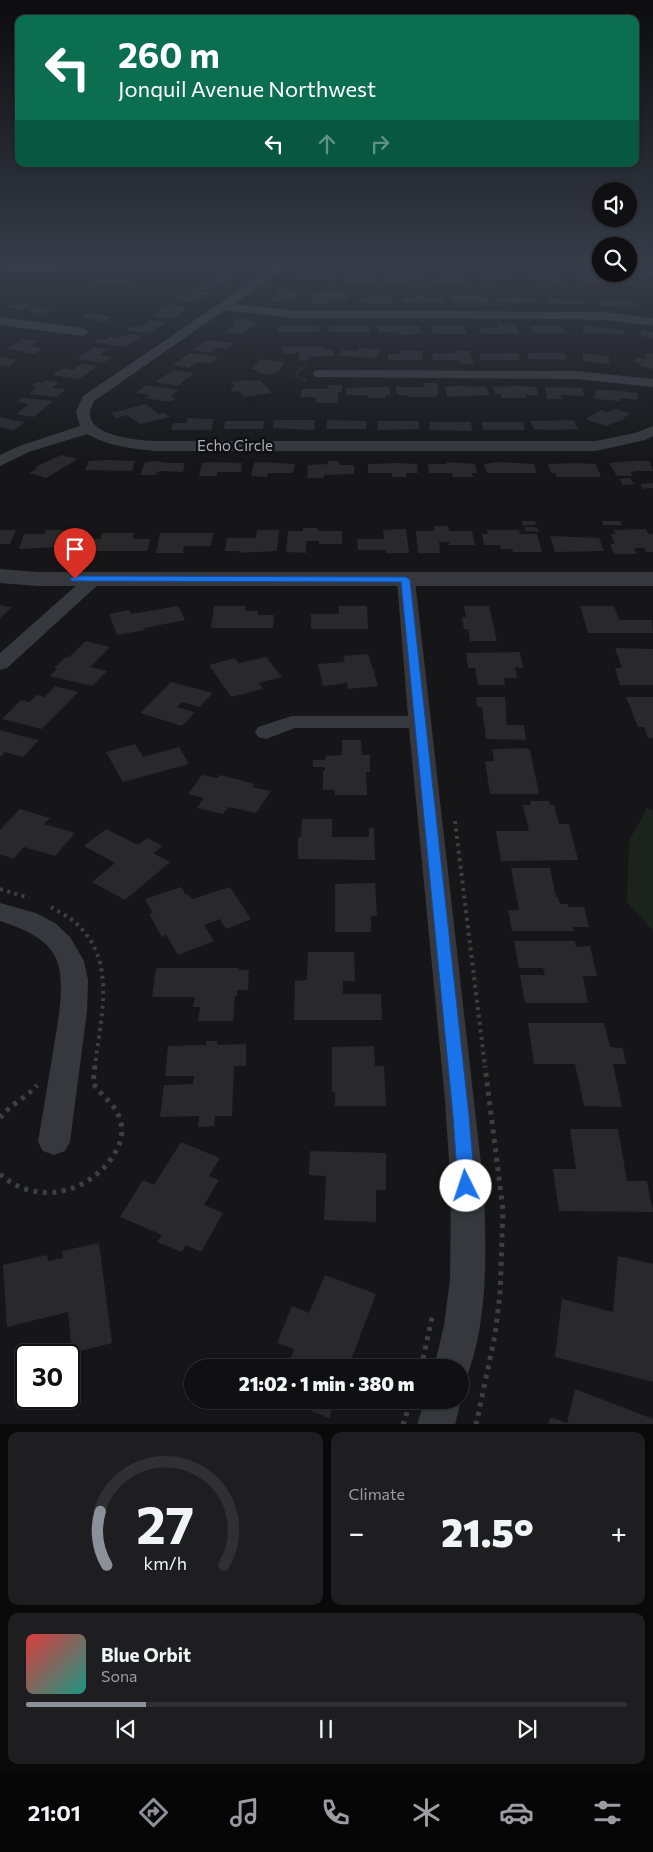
<!DOCTYPE html>
<meta charset="utf-8">
<style>
:root{--surface:#101012;--page:#1e1e20;--text:#f1f3f6;--muted:#9c9d9f;--line:#303032;--accent:#8c9099}
body{margin:0;font-family:Commissioner,sans-serif;background:var(--page);color:var(--text);height:100vh;display:flex;flex-direction:column;font-size:19px;white-space:nowrap}
*{box-sizing:border-box;margin:0}
p{font-size:16px;color:var(--muted)}
.icon{flex:none;width:28px;height:28px;fill:none;stroke:currentColor;stroke-width:2;stroke-linecap:round;stroke-linejoin:round}
.map{position:relative;height:1424px;overflow:hidden}
.drawer{display:flex;flex-direction:column;gap:8px;padding:8px;background:#09090a;flex:1}
.drawer>*{flex:none}
.guide{position:absolute;left:15px;top:15px;width:624px;height:152px;border-radius:10px;box-shadow:0 1px 4px #0004,0 0 0 1px var(--line);background:#0b6e4f;color:#fff;overflow:hidden}
.fabs{position:absolute;left:592px;top:182px;display:grid;gap:10px}
.fabs a{display:grid;place-items:center;width:45px;height:45px;border-radius:50%;background:var(--surface);box-shadow:0 1px 4px #0004,0 0 0 1px var(--line);font-size:25px}
.speed{position:absolute;left:15px;top:1344px;display:flex;gap:10px;font-size:25px;font-weight:700;text-align:center}
.speed>*{display:grid;place-content:center;width:65px;height:65px;border-radius:50%;background:var(--surface);box-shadow:0 1px 4px #0004,0 0 0 1px var(--line);line-height:1}
.speed .limit{border:2px solid #111;border-radius:8px;background:#fff;color:#111}
.pin{position:absolute;display:grid;place-items:center;width:42px;height:42px;color:#fff;margin:-51px -21px;border-radius:50% 50% 50% 0;rotate:-45deg;box-shadow:0 0 5px #0007}
.pin .icon{rotate:45deg}
.me{position:absolute;width:55px;margin:-28px;rotate:356deg;stroke-linejoin:round;filter:drop-shadow(0 0 4px #0008)}
.turn{display:flex;align-items:center;gap:18px;height:105px;padding:0 20px;font-size:22px}
.turn .icon{width:65px;height:65px;stroke-width:2.5}
.turn b{display:block;font-size:35px;line-height:42px}
.lanes{display:flex;align-items:center;height:48px;padding:0 20px;background:#0003;justify-content:center;gap:25px;direction:ltr}
.lanes .off{opacity:.35}
.big{font-size:38px;font-weight:800;line-height:1.1}
.drawer .card{flex:1;display:flex;flex-direction:column;justify-content:center;gap:8px;min-width:0;padding:0 18px;border-radius:10px;background:var(--page)}
.drawer .dial{align-items:center;gap:0}
.dial svg{height:130px;overflow:visible;fill:none;stroke:var(--line);stroke-width:7;stroke-linecap:round;text-anchor:middle}
.dial text{fill:var(--text);stroke:none}
.song{display:flex;align-items:center;gap:15px}
.cover{width:60px;height:60px;border-radius:8px;background:linear-gradient(135deg,hsl(0 70% 55%),hsl(170 70% 35%))}
.played{height:5px;border-radius:2px;background:linear-gradient(90deg,var(--accent) 20%,var(--line) 20%)}
.keys{display:flex;justify-content:space-around;direction:ltr}
.heat{display:flex;justify-content:space-between;align-items:center;font-size:28px;direction:ltr}
.drawer .tiles{flex:1;display:grid;gap:8px;grid-template-columns:1fr 1fr}
.card:last-child{grid-column:span 2}
.trip{position:absolute;left:184px;top:1359px;width:285px;height:50px;border-radius:25px;background:var(--surface);box-shadow:0 1px 4px #0004,0 0 0 1px var(--line);font-weight:800;line-height:50px;text-align:center}
.menu{display:flex;height:80px;justify-content:space-around;align-items:center;background:#060607;color:var(--muted)}
.menu .icon{width:35px;height:35px}
.menu .selected{color:var(--accent)}
.menu b{font-size:22px;color:var(--text)}
.map>svg:first-child{display:block}
.green{fill:#1c231d}
.building{fill:#29292c}
.lines{fill:none;stroke-linecap:round;stroke-linejoin:round}
.path-far2{stroke:#3d3f44;stroke-width:2;stroke-dasharray:1 2.5;stroke-linecap:butt}
.path-far1{stroke:#3d3f44;stroke-width:4;stroke-dasharray:3 4.5;stroke-linecap:butt}
.path{stroke:#3d3f44;stroke-width:5;stroke-dasharray:4 5.5;stroke-linecap:butt}
.minor{fill:#37383d;fill-rule:evenodd}
.tertiary{fill:#37383d;fill-rule:evenodd}
.route{fill:#1a73e8;stroke:#114b97}
.labels{text-anchor:middle;stroke-width:5;stroke-linejoin:round;paint-order:stroke}
.far-street-label{font-size:15px;fill:#a8adb8;stroke:#111113}
</style>
<div class="map">
<svg width="653" height="1425" viewBox="0 0 653 1425">
<rect width="100%" height="100%" fill="#161618"/>
<path class="green" d="M647,808L653,810V931L627,902L629,841Z"/>
<path class="building" d="M185,264H202H200L202,265L190,270L176,269Z
M233,264L246,266H253L247,271L240,270L231,276L218,274Z
M120,266L156,270L150,273L115,269Z
M298,273L321,274H336L332,281L295,278Z
M476,273L513,274L515,279L492,278L493,281H478Z
M344,274H357V276H361L360,274H377L379,285L344,284Z
M424,274L425,280H415L416,282L408,284H387L386,275Z
M449,274H466L469,282H434L433,277H450Z
M523,274L561,275L564,282L525,280Z
M572,275L608,277L609,282L582,283V281L572,280Z
M100,277L136,282L129,286L92,281Z
M215,277L230,279L225,282H228L214,289H198Z
M640,278L653,280V288L620,285L622,280L639,281Z
M426,284L427,288H413L412,285Z
M279,289L297,292H300L295,296L299,297L293,301L286,299L282,303L268,301L279,293L275,292Z
M193,290L208,293L196,303L171,300L178,295L185,296Z
M314,292H347V301H329V304H312L311,295H314Z
M368,294L388,296L393,298L394,304L359,303V298H368Z
M413,295H424V298H443L445,303H403V298H413Z
M451,295L484,296L489,298L490,303H453Z
M506,295H517L518,298H537L539,303H499L497,298H507Z
M548,298L585,299L587,304H549Z
M610,298L632,299V302H639L640,308L601,306V300L611,301Z
M26,303L33,304L22,310L7,307L13,304L23,305Z
M171,305L187,307L177,316L169,319L153,316L161,311L155,310Z
M35,307L54,310L42,314L28,311Z
M89,313L112,317L106,321H97L82,317Z
M237,319H242L258,322L242,334L226,332L236,324L231,323Z
M151,320L167,322L150,333L126,330L132,326L140,327Z
M497,324L516,325L519,334H481L479,328H498Z
M286,325L319,326V332H278V326Z
M340,325L369,326L370,332H329V326Z
M377,325L420,326L421,332L418,334L398,335V332H378Z
M453,325H464L467,334H433L431,326Z
M549,325H561L565,333L533,334L530,326Z
M585,325L595,327L624,330L623,335L582,333Z
M642,330L653,332V339L639,335Z
M128,334L142,336L126,347L92,342L98,339L106,340L110,337L120,338Z
M23,339L37,341L29,346L42,348L34,354L7,349Z
M207,340L224,342L234,343L227,349L216,348L210,353L193,350Z
M95,347L108,349L100,355L112,357L103,363L77,359Z
M282,347H298V353L283,354Z
M299,347H323L324,349H333L334,356L308,357V360L299,361Z
M358,348L380,349L377,358L339,356L342,350L357,351Z
M401,351H422V360H388V354H401Z
M453,351H469L474,364H461L460,360H433L432,353H454Z
M190,353L206,355L219,357L211,364L197,362L189,368L173,365Z
M479,353H518L520,360H481Z
M527,353H565L567,360L529,359Z
M583,353L609,357V364L583,361Z
M647,353L653,354V369L639,366L641,363L633,362L636,358L644,359Z
M0,357L16,360L8,367L0,365Z
M260,359L268,360L285,362L280,370L273,375L256,372L258,370L251,369Z
M82,363L98,366L79,379L52,375L63,368L73,370Z
M174,370L194,373L178,386L155,382Z
M45,380L59,382L52,388L66,389L57,397L29,394L37,387L32,386L37,382L42,383Z
M247,380L249,381L260,380L272,393L244,397L239,391L233,392L230,388L236,387L231,382Z
M424,383H437L439,395H435L436,397H407V395H397L396,387H425Z
M146,385L179,390L170,397L176,398L172,401H164L145,398L149,395L136,393Z
M328,385H342V392H338V403H316V397H301V389H329Z
M457,386L486,387L489,395L447,397L445,387Z
M520,386L536,387L538,395H525L526,398H501V394H495L493,387Z
M375,387H389L390,395H385L386,398H368V395H347L346,388Z
M545,387L582,388L584,396L561,395L562,399H547Z
M596,389L638,393L637,400L620,398V401L594,399Z
M23,398L35,399L53,401L34,417L16,414L29,404L17,402Z
M146,404L158,414L164,413L170,417L140,424L127,415L116,418L111,413Z
M615,409L631,414L623,418L625,419L606,426L585,419L601,410L608,412Z
M0,417L13,420L25,422L14,430L0,427Z
M188,418L214,419L211,430H171L173,423H186Z
M274,420H315V429L313,430L273,428Z
M327,420L366,421V429H326Z
M574,420L578,429L548,430L534,429L530,421Z
M225,421H264L263,429H224Z
M377,421H419V429L378,430Z
M429,422H471L472,431L430,430Z
M481,422H523L525,430H483Z
M61,455L78,459L46,478L29,473L38,468L35,467Z
M89,461L108,460L135,461L132,471L85,470Z
M154,461L170,463H185L183,472L163,471L157,472L156,475H140L145,462Z
M328,461H339V465H354V474L324,475V478H307L308,465L328,464Z
M632,461H649L653,471H637L631,472L633,476H617L609,463Z
M209,462L242,463L241,472H217V476H199L202,463Z
M263,462L295,464L293,473H268L267,477L251,476L254,463Z
M446,462L475,464L477,473H472L473,477H453L452,473H429L428,464H447Z
M499,462L534,464L537,473H487L484,464Z
M399,463L417,464L418,473H406L407,477H392V473H368V464Z
M576,463L596,464L601,477H557L555,473H551L548,464Z
M630,478L634,484L623,485L619,479Z
M653,483V488L643,489L640,484Z
M522,521H535L536,525H523Z
M602,521H620L622,525H603Z
M434,526H448L449,531H472L475,545H449V542H439L440,553H418L416,531H434Z
M524,527H537L539,532L525,531Z
M303,528H318V531H342V544H319V541H306V553L286,552L288,531H303Z
M406,529L409,553H386V550H358L357,539H384L383,530Z
M646,529L648,534H653V552H646L644,548H634L637,554H614L610,544H615L611,534H616L614,530Z
M0,530H16L10,544H0Z
M46,530H63L61,534H84L80,546L19,549L24,534H44Z
M257,530H279L277,551L239,553L240,551H225L227,538H256Z
M487,530H519L520,534H537L542,552H513L512,549H501L500,545H484L482,534H488Z
M102,533H134L133,539H150L147,551H87L91,539H101Z
M160,533H213L211,546H184L183,553H156Z
M550,536L599,538L604,551L555,552Z
M0,605L12,607L0,618Z
M178,606L185,620L144,628L145,630L117,635L109,614L129,610L131,614Z
M214,606H245V611H258L257,615H274L273,628H211Z
M339,606H367L368,629H311V614H339Z
M464,606H489L497,641H470L468,629H464L462,617H466Z
M580,606H614L619,620H652L653,633H588Z
M86,641L110,647L90,667L107,671L92,686L50,676L57,669L54,668L66,657H69Z
M615,648L653,649V685H620L615,668H622Z
M520,652L523,668L515,667L517,678H504L505,685H478L475,668H468L466,653Z
M368,654L373,670L376,673H374L378,686L348,689L347,683L323,686L318,664L345,662L343,656Z
M266,657L282,677L259,683L263,689L231,697L209,665L235,658L239,663Z
M171,682L213,693L199,707L182,702L177,707L195,712L182,726L140,713Z
M55,686L78,692L42,729L2,719L21,700L29,702L37,695L45,697Z
M476,697H505L507,725H524L526,740L486,739L482,707H477Z
M626,697H653V738H648L644,727H638Z
M0,730L21,736L39,740L23,757L5,752L0,757Z
M342,740H361L362,755H370V772H366L367,795H335V790H323V771H325V767H313V760H325L326,756L342,755Z
M135,744L143,757L179,747L189,764L123,782L106,752Z
M525,748L530,750L539,794H490L485,761H494L492,749Z
M202,775L218,778L220,775L255,784L252,787L271,791L256,813L228,807L223,814L197,808L204,798L188,794Z
M530,801H549L550,805H554L559,824H569L578,860L501,861L496,831H529L523,805H531Z
M20,809L50,818L44,824L75,833L55,856L24,847L13,859L0,854V830Z
M302,819H332V837H369V828H374L375,860L298,859V837H301Z
M106,829L138,845L147,838L163,846L153,853L170,862L125,900L92,882L115,863L84,846Z
M511,868H550L556,897H558L560,904H568V907H584L589,927H573L574,931H512L508,910H519Z
M375,883L377,916H371V932H335V884Z
M181,887L186,895L188,894L192,899L230,887L251,919L226,929L220,919L204,925L214,941L178,955L166,935L162,937L149,914L153,913L145,899Z
M514,941H575L576,947L590,946L597,976H583L588,1003H525L520,975H545L543,968H519Z
M308,952H354L355,981H343V994H381L382,1020H294L295,981L307,980Z
M156,968H239V970H249L248,990H237V996H235L233,1021H198L200,1007H193L195,997H152Z
M528,1023H604L610,1047L623,1048L626,1064H613L622,1107L584,1106L575,1064H534Z
M206,1041H217V1045L246,1044V1066H234L232,1116H215L214,1126L198,1127L199,1116L160,1117L164,1085L193,1084L194,1076H165L168,1046L206,1045Z
M374,1046L375,1066H384L386,1106H335V1092H332V1047Z
M570,1129H618L627,1181H647L653,1212L559,1211L553,1169H576Z
M181,1142L220,1158L209,1176L219,1180L204,1205L223,1213L201,1252L186,1245L182,1252L157,1242L162,1235L120,1217L143,1180L154,1185Z
M310,1151L386,1153V1190H376V1222L324,1220L326,1176L309,1175Z
M99,1243L112,1343L72,1353L68,1312L7,1327L3,1265L47,1255L48,1261L63,1258L62,1251Z
M618,1256L653,1264V1382L555,1357L562,1299L613,1312Z
M325,1275L376,1294L348,1368H287L294,1349L277,1343L292,1306L309,1313Z
M575,1389L653,1419V1425H548L550,1417L567,1423Z
M285,1400H336L329,1418Z"/>
<g class="lines">
<path class="path-far2" d="M306,366L298,371L296,376L306,381"/>
<path class="path-far1" d="M455,821L485,1067
M0,889L29,898
M51,907C59,912 70,917 77,924C118,963 100,1018 95,1067"/>
<path class="path" d="M0,1118C10,1104 27,1098 37,1085
M0,1174C34,1205 85,1195 111,1159C119,1148 125,1134 120,1120C116,1104 101,1096 93,1083L95,1066
M421,1368L433,1313
M403,1425L411,1400
M476,1425L495,1335L500,1294L503,1210L485,1066"/>
<path class="minor" d="M0,264L38,266L80,264L79,266C52,274 27,273 0,270Z
M278,264H290L234,304L290,310L603,312L653,318V326L603,320L561,319L290,318L225,310L94,401C93,404 90,409 90,412C88,437 140,440 157,441H596L635,433L653,426V436L645,440L596,451H157C133,449 108,446 87,434L29,452L0,466V455L19,446L80,426L76,412L83,396Z
M298,264H601V270L303,267Z
M629,266L653,269V275L629,272Z
M0,317L83,328L89,332L83,336L0,325Z
M320,370L576,371L653,379V387L576,379L315,377L313,374L315,371Z
M94,574L100,575L103,579L100,583L7,668L0,670V653L88,575Z
M406,575L412,576L415,580L484,1190C486,1252 489,1322 465,1381L460,1383V1368H434L444,1325L450,1280L451,1190L445,1100L409,728H295L266,739L258,737L255,732L258,727L292,716H408L397,580L400,576Z
M0,903L36,913L55,923L70,937L84,961L88,980L87,1011L70,1142L65,1151L54,1155L43,1151L38,1142C43,1112 48,1082 53,1052C57,1026 66,986 57,961C49,938 21,928 0,921Z
M460,1396L461,1400L455,1425H417L425,1400H460Z"/>
<path class="tertiary" d="M0,569L38,572H653V586H38L0,583Z"/>
</g>
<linearGradient id="sky" x2="0" y2="1"><stop stop-color="#0c0c0d"/><stop offset="0.57" stop-color="#363c48"/><stop offset="1" stop-color="#363c48" stop-opacity="0"/></linearGradient>
<rect width="653" height="463" fill="url(#sky)"/>
<path class="route" d="M75,576L406,577L410,580L469,1116L475,1186L472,1191L466,1194L460,1191L458,1186L453,1116L401,582L72,581L70,579Z"/>
<g class="labels">
<g class="far-street-label">
<text x="235" y="451">Echo Circle</text>
</g>
</g>
</svg>
<div class="fabs">
<a><svg class="icon" aria-label="sound" viewBox="0 0 24 24"><path d="M4 9h4l5-4v14l-5-4H4zM17 9q2 3 0 6"/></svg></a>
<a><svg class="icon" aria-label="search" viewBox="0 0 24 24"><circle cx="10" cy="10" r="6"/><path d="M15 15l6 6"/></svg></a>
</div>
<div class="speed"><div class="limit">30</div></div>
<div class="pin" style="left:75px;top:579px;background:#d93025"><svg class="icon" aria-label="arrive" viewBox="0 0 24 24"><path d="M6 21V4h12l-3 4 3 4H6"/></svg></div>
<svg class="me" style="left:466px;top:1186px" viewBox="-20 -20 40 40"><circle r="19" fill="#fff"/><path d="M0-13L10 11 0 6-10 11z" fill="#1a73e8"/></svg>
<div class="trip">21:02 · 1 min · 380 m</div>
<div class="guide">
<div class="turn"><svg class="icon" aria-label="left" viewBox="0 0 24 24"><path d="M17 20v-9H6M10 6l-5 5 5 5"/></svg><div><b>260 m</b>Jonquil Avenue Northwest</div></div>
<div class="lanes"><svg class="icon" aria-label="left" viewBox="0 0 24 24"><path d="M17 20v-9H6M10 6l-5 5 5 5"/></svg><svg class="icon off" aria-label="ahead" viewBox="0 0 24 24"><path d="M12 20V5M6 11l6-6 6 6"/></svg><svg class="icon off" aria-label="right" viewBox="0 0 24 24"><path d="M7 20v-9h11M14 6l5 5-5 5"/></svg></div>
</div>
</div>
<section class="drawer">
<div class="tiles">
<div class="card dial"><svg viewBox="0 0 100 80">
<path d="M14 69A42 42 0 1 1 86 69"/>
<path d="M14 69A42 42 0 0 1 10 36" stroke="#8c9099"/>
<text x="50" y="56" font-size="32" font-weight="700">27</text>
<text x="50" y="72" font-size="11">km/h</text>
</svg></div>
<div class="card"><p>Climate</p>
<div class="heat"><a>−</a><b class="big">21.5°</b><a>+</a></div>
</div>
<div class="card">
<div class="song"><i class="cover"></i><div><b>Blue Orbit</b><p>Sona</p></div></div>
<div class="played"></div>
<div class="keys"><svg class="icon" aria-label="previous" viewBox="0 0 24 24"><path d="M18 5L8 12l10 7zM5 5v14"/></svg><svg class="icon" aria-label="pause" viewBox="0 0 24 24"><path d="M8 5v14M16 5v14"/></svg><svg class="icon" aria-label="next" viewBox="0 0 24 24"><path d="M6 5l10 7-10 7zM19 5v14"/></svg></div>
</div>
</div>
</section>
<nav class="menu">
<b>21:01</b>
<svg class="icon selected" aria-label="directions" viewBox="0 0 24 24"><path d="M12 3l9 9-9 9-9-9zM9 14v-3h6M13 9l2 2-2 2"/></svg>
<svg class="icon" aria-label="music" viewBox="0 0 24 24"><path d="M9 18V5l10-2v13"/><circle cx="6" cy="18" r="3"/><circle cx="16" cy="16" r="3"/></svg>
<svg class="icon" aria-label="phone" viewBox="0 0 24 24"><path d="M5 4h4l2 5-3 2q2 4 5 5l2-3 5 2v4C11 20 4 13 5 4z"/></svg>
<svg class="icon" aria-label="climate" viewBox="0 0 24 24"><path d="M12 3v18M4 7l16 10M4 17L20 7"/></svg>
<svg class="icon" aria-label="car" viewBox="0 0 24 24"><path d="M5 17H2v-5l4-1 3-4h7l3 4 3 1v5h-3M9 17h6M6 11h13"/><circle cx="7" cy="17" r="2"/><circle cx="17" cy="17" r="2"/></svg>
<svg class="icon" aria-label="filters" viewBox="0 0 24 24"><path d="M4 7h16M4 17h16"/><circle cx="9" cy="7" r="2"/><circle cx="15" cy="17" r="2"/></svg>
</nav>
